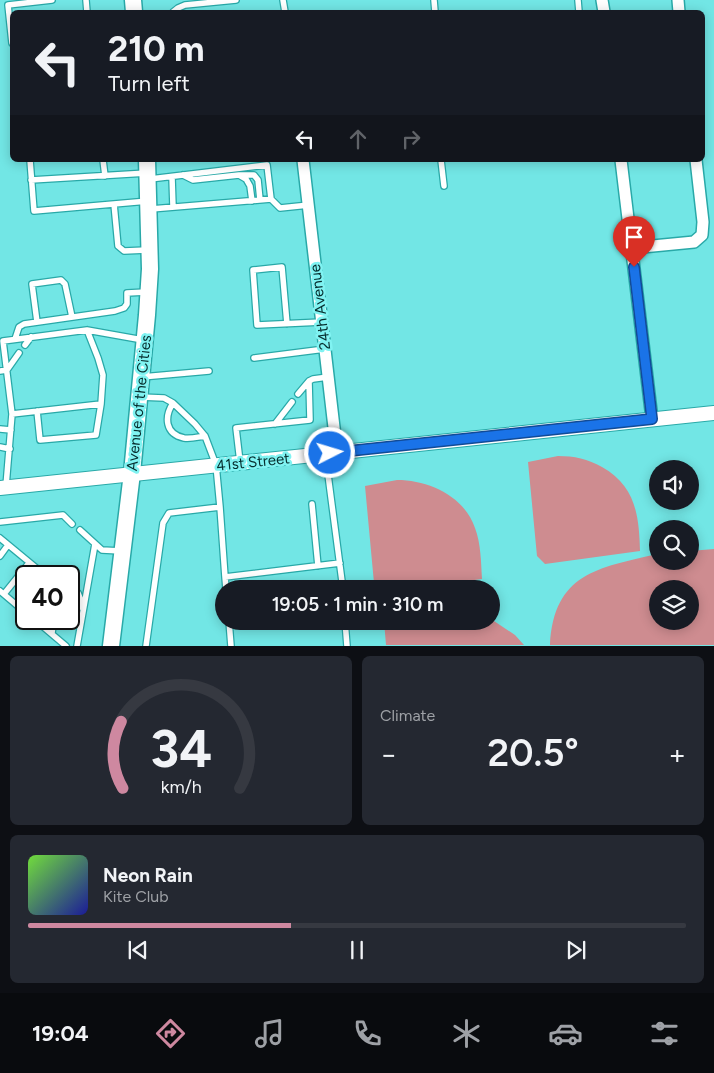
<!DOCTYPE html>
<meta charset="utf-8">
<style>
:root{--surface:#171b24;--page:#242831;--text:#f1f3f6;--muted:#9ea1a6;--line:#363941;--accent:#ce88a0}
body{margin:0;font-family:Figtree,sans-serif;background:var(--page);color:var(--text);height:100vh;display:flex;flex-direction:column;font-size:19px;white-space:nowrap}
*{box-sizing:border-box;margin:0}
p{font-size:16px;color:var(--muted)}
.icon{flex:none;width:28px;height:28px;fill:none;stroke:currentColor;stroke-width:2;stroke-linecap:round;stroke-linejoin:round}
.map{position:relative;height:646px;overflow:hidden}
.panel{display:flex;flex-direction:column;gap:10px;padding:10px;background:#0d0f14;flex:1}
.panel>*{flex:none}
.guide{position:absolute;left:10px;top:10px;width:695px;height:152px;border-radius:8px;box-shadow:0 2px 12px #0003;background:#171b24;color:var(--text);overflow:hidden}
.fabs{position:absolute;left:649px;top:460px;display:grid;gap:10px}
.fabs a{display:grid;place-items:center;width:50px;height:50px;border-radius:50%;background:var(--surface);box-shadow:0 2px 12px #0003;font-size:25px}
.speed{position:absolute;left:15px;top:565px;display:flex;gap:10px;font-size:25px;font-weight:700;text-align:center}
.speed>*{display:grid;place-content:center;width:65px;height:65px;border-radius:50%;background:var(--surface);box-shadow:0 2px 12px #0003;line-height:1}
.speed .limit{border:2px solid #111;border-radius:8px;background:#fff;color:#111}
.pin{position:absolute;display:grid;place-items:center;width:42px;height:42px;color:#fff;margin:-51px -21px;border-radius:50% 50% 50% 0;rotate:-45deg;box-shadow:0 0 5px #0007}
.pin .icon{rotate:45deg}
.me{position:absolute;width:55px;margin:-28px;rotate:85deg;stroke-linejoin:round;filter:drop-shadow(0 0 4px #0008)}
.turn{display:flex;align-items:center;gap:18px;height:105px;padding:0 15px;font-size:22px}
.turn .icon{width:65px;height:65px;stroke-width:2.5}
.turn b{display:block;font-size:35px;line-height:42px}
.lanes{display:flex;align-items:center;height:48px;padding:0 15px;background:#0003;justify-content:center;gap:25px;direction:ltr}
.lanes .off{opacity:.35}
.big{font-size:38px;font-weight:600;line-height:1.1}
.panel .widget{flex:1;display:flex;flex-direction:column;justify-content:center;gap:8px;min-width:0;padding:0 18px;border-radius:8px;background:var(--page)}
.panel .dial{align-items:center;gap:0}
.dial svg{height:130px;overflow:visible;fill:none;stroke:var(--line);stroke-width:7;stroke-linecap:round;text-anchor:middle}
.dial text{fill:var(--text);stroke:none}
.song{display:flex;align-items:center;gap:15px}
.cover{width:60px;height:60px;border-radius:8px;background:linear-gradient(135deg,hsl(100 70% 55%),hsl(240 70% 35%))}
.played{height:5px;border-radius:2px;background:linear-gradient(90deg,var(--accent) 40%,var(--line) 40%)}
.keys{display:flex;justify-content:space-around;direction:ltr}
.heat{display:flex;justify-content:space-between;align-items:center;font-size:28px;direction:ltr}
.panel .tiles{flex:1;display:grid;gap:10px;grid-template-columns:1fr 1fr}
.widget:last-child{grid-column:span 2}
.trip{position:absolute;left:215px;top:580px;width:285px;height:50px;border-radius:25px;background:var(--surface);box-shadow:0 2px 12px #0003;font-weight:600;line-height:50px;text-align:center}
.dock{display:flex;height:80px;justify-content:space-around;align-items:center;background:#090b0e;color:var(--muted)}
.dock .icon{width:35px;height:35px}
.dock .on{color:var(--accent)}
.dock b{font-size:22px;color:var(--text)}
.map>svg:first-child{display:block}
.green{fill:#ce8c90;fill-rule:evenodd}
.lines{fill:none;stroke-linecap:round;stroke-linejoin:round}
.service-casing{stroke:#29a9a8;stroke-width:8}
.minor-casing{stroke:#29a9a8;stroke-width:14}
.tertiary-casing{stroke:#29a9a8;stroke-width:16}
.secondary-casing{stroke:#29a9a8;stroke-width:19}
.service{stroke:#fff;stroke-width:5.5}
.minor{stroke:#fff;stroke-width:11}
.tertiary{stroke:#fff;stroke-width:14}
.secondary{stroke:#fff;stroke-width:16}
.route-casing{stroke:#114b97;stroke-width:12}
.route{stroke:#1a73e8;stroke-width:9}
.labels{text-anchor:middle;stroke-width:5;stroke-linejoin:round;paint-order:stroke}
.street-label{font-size:15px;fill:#062e2e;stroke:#80f3f2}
</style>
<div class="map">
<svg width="714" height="646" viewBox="0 0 714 646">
<rect width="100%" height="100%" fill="#72e6e5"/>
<path class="green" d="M558,456C574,456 588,459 602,467C636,486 639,516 640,551L545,564L537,556L528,462Z
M397,480C429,480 464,496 475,528C481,544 481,562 482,579L406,589H380L374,583L365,486Z
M714,549V645H550C554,573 598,568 657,554L658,561H690V551ZM658,589H690V621H658Z
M491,619L515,635L524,645H386L384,621H491Z"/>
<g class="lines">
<g class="service-casing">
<path id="service" d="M86,0L87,12
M283,0L285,12
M434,0L435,12
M578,0L579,12
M173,12L178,8L185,5L236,0
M12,43L8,5L52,0
M30,160L34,211L148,201
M103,160L105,176
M441,160L444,186
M183,175L193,180L239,175L246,179L250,186L252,201
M239,175H254L258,180L260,200
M172,177L173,207
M150,179L267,165L271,199L280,208L309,205
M31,180L147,173
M114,204L118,246L124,251L147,250
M151,209L271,199
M37,322L32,284L61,280L65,284L72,317
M287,324L282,267L253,270L257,325L322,322
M87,330L98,358L103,375L101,404L12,414L3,341L87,330L143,340
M15,339L19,327L24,324L115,311L124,308L127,304V293L146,292
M25,345L31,337
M254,358L325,349
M0,371L7,370L19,353
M142,377L209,371
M298,394L309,381
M140,397L164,398L173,403L195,424L205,436L216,465L220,507L169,513L163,523L146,646
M173,403C164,417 165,434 184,438C191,439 198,437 205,436
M37,411L40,440L96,435L101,404
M275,424L292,402
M0,429L11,430
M0,447L10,449
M330,455L327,467L343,589
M240,462L236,428L310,420L309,381L313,379L328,377
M6,486L12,414
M312,504L318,566
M220,507L225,577L340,563
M0,522L63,515L72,524
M80,530L102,550L121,551
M0,538L46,576
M0,556L8,545
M225,577L226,589
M69,590L78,593L80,598V607
M0,591L26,613
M4,594L29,563
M34,619L66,646
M229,621L231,646
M345,621L347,646
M52,633L54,619
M77,646L95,544"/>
</g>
<g class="minor-casing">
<path id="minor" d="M602,0L604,12
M678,0L679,12
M303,160L335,436L330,453
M621,160L652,419
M632,248L694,242L702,235L703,222L696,160"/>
</g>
<g class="tertiary-casing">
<path id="tertiary" d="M0,488L714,413"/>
</g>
<g class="secondary-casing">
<path id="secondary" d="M133,0L134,12
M111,646L132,473L147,315L150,269L147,160"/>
</g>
<use href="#service" class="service"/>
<use href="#minor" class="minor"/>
<use href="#tertiary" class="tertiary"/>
<use href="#secondary" class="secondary"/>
</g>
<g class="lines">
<g class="route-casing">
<path id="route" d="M330,453L652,419L634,267"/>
</g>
<use href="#route" class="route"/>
</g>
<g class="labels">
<g class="street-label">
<text transform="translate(320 307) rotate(-97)" y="5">24th Avenue</text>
<text transform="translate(139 403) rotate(-84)" y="5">Avenue of the Cities</text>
<text transform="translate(253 462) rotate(-6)" y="5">41st Street</text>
</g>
</g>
</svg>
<div class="fabs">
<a><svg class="icon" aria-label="sound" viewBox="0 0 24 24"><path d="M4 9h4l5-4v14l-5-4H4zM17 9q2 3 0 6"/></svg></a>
<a><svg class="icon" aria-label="search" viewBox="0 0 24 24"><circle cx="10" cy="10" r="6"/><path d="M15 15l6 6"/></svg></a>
<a><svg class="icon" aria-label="layers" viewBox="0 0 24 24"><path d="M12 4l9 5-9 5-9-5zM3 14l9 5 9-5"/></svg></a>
</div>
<div class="speed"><div class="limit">40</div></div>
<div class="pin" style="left:634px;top:267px;background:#d93025"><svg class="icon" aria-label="arrive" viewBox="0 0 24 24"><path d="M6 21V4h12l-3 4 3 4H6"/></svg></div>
<svg class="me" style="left:330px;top:453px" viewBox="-20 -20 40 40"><circle r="17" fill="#1a73e8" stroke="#fff" stroke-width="3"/><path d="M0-11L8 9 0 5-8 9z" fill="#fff"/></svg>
<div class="trip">19:05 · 1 min · 310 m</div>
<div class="guide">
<div class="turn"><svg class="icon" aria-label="left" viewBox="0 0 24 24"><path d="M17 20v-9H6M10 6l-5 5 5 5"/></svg><div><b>210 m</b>Turn left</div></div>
<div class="lanes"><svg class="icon" aria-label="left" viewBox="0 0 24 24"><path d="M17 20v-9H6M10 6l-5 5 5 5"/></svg><svg class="icon off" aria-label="ahead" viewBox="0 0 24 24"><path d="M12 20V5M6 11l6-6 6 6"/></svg><svg class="icon off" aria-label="right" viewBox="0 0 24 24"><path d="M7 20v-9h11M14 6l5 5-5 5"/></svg></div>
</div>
</div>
<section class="panel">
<div class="tiles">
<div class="widget dial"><svg viewBox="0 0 100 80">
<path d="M14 69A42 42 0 1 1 86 69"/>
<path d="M14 69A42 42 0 0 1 13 28" stroke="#ce88a0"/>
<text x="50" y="56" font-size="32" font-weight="700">34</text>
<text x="50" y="72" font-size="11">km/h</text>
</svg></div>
<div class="widget"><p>Climate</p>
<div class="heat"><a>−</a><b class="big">20.5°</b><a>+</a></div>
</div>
<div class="widget">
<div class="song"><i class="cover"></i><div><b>Neon Rain</b><p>Kite Club</p></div></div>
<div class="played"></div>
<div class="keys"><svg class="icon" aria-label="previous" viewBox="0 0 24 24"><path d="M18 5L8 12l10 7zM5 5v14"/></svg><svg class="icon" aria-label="pause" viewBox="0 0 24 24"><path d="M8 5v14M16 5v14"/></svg><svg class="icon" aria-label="next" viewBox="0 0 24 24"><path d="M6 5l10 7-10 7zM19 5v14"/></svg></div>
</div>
</div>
</section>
<nav class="dock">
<b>19:04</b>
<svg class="icon on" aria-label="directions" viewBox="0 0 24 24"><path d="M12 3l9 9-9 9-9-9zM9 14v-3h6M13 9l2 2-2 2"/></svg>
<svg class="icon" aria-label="music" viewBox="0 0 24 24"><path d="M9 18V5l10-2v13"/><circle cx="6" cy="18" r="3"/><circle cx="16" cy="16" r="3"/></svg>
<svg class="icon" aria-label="phone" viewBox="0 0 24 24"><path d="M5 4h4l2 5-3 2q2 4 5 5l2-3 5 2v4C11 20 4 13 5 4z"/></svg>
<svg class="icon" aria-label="climate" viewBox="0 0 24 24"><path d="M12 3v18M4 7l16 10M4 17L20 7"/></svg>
<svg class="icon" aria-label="car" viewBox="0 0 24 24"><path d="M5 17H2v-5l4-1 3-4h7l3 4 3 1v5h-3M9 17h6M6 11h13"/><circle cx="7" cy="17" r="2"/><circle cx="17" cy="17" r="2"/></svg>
<svg class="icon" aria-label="filters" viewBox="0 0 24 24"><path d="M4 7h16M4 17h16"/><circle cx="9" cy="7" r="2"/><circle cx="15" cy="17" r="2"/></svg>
</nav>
